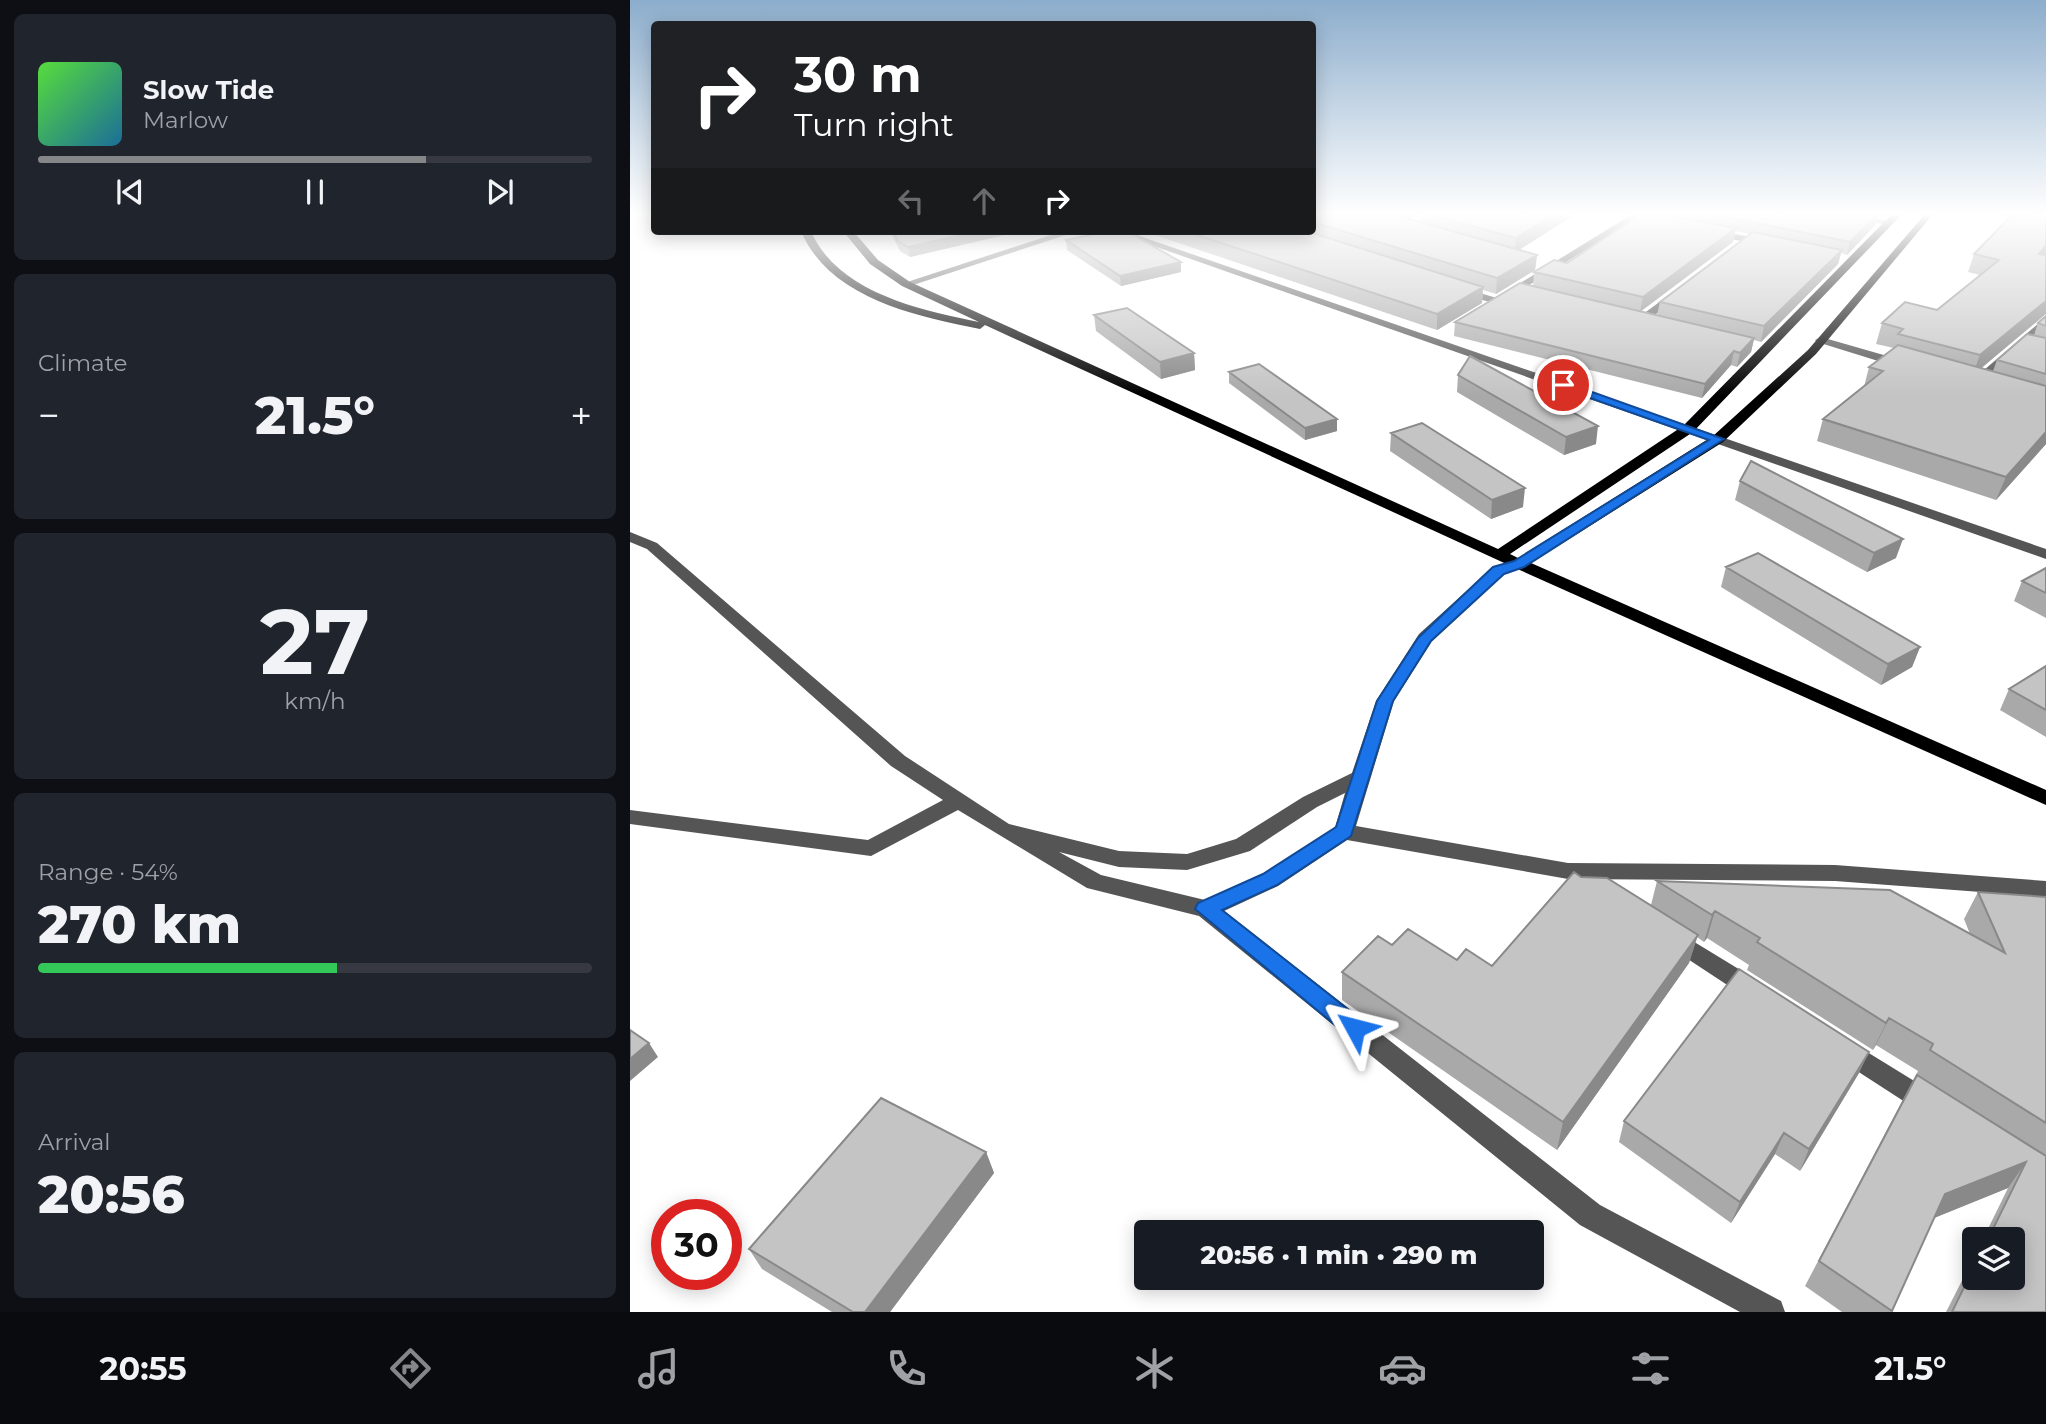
<!DOCTYPE html>
<meta charset="utf-8">
<style>
:root{--surface:#171b24;--page:#20242c;--text:#f1f3f6;--muted:#9ea1a6;--line:#363941;--accent:#858687}
body{margin:0;font-family:Montserrat,sans-serif;background:var(--page);color:var(--text);height:100vh;display:flex;flex-direction:column;font-size:26px;white-space:nowrap}
*{box-sizing:border-box;margin:0}
p{font-size:23px;color:var(--muted)}
.icon{flex:none;width:38px;height:38px;fill:none;stroke:currentColor;stroke-width:2;stroke-linecap:round;stroke-linejoin:round}
.map{position:relative;flex:1;overflow:hidden}
.drawer{display:flex;flex-direction:column;gap:14px;padding:14px;background:#0d0f14;width:630px}
.drawer>*{flex:none}
.banner{position:absolute;left:21px;top:21px;width:665px;height:214px;border-radius:7px;box-shadow:0 4px 18px #0003;background:#202124;color:#fff;overflow:hidden}
.controls{position:absolute;left:1332px;top:1227px;display:grid;gap:14px}
.controls a{display:grid;place-items:center;width:63px;height:63px;border-radius:7px;background:var(--surface);box-shadow:0 4px 18px #0003;font-size:35px}
.speed{position:absolute;left:21px;top:1199px;display:flex;gap:14px;font-size:35px;font-weight:700;text-align:center}
.speed>*{display:grid;place-content:center;width:91px;height:91px;border-radius:50%;background:var(--surface);box-shadow:0 4px 18px #0003;line-height:1}
.speed .limit{border:10px solid #d22;background:#fff;color:#111}
.pin{position:absolute;display:grid;place-items:center;width:60px;height:60px;color:#fff;margin:-30px;border:4px solid #fff;border-radius:50%;box-shadow:0 2px 7px #0007}
.me{position:absolute;width:77px;margin:-38px;rotate:308deg;stroke-linejoin:round;filter:drop-shadow(0 0 5px #0008)}
.turn{display:flex;align-items:center;gap:24px;height:147px;padding:0 28px;font-size:32px}
.turn .icon{width:91px;height:91px;stroke-width:2.5}
.turn b{display:block;font-size:49px;line-height:60px}
.lanes{display:flex;align-items:center;height:66px;padding:0 28px;background:#0003;justify-content:center;gap:35px;direction:ltr}
.lanes .off{opacity:.35}
.big{font-size:52px;font-weight:800;line-height:1.1}
.drawer .tile{flex:1;display:flex;flex-direction:column;justify-content:center;gap:10px;min-width:0;padding:0 24px;border-radius:10px;background:var(--page)}
.drawer .dial{align-items:center;gap:0}
.dial b{font-size:91px;line-height:1}
.song{display:flex;align-items:center;gap:21px}
.cover{width:84px;height:84px;border-radius:10px;background:linear-gradient(135deg,hsl(110 70% 55%),hsl(200 70% 35%))}
.played{height:7px;border-radius:4px;background:linear-gradient(90deg,var(--accent) 70%,var(--line) 70%)}
.keys{display:flex;justify-content:space-around;direction:ltr}
.heat{display:flex;justify-content:space-between;align-items:center;font-size:38px;direction:ltr}
.charge{height:10px;border-radius:5px;background:linear-gradient(90deg,#34c759 54%,var(--line) 0)}
.trip{position:absolute;left:504px;top:1220px;width:410px;height:70px;border-radius:7px;background:var(--surface);box-shadow:0 4px 18px #0003;font-weight:800;line-height:70px;text-align:center}
.dock{display:flex;height:112px;justify-content:space-around;align-items:center;background:#090b0e;color:var(--muted)}
.dock .icon{width:49px;height:49px}
.dock .current{color:var(--accent)}
.dock b{font-size:32px;color:var(--text)}
main{display:flex;flex:1;min-height:0}
.map>svg:first-child{display:block}
.lines{fill:none;stroke-linecap:round;stroke-linejoin:round}
.minor{fill:#555;fill-rule:evenodd}
.major{fill:#000;fill-rule:evenodd}
.wall{fill:#a9a9a9;fill-rule:evenodd}
.shaded-wall{fill:#898989}
.building{fill:#c4c4c4;stroke:#898989;stroke-width:2}
.route{fill:#1a73e8;stroke:#114b97;stroke-width:2}
</style>
<main>
<section class="drawer">
<div class="tile">
<div class="song"><i class="cover"></i><div><b>Slow Tide</b><p>Marlow</p></div></div>
<div class="played"></div>
<div class="keys"><svg class="icon" aria-label="previous" viewBox="0 0 24 24"><path d="M18 5L8 12l10 7zM5 5v14"/></svg><svg class="icon" aria-label="pause" viewBox="0 0 24 24"><path d="M8 5v14M16 5v14"/></svg><svg class="icon" aria-label="next" viewBox="0 0 24 24"><path d="M6 5l10 7-10 7zM19 5v14"/></svg></div>
</div>
<div class="tile"><p>Climate</p>
<div class="heat"><a>−</a><b class="big">21.5°</b><a>+</a></div>
</div>
<div class="tile dial"><b>27</b><p>km/h</p></div>
<div class="tile"><p>Range · 54%</p><b class="big">270 km</b><div class="charge"></div></div>
<div class="tile"><p>Arrival</p><b class="big">20:56</b></div>
</section>
<div class="map">
<svg width="1416" height="1312" viewBox="0 0 1416 1312">
<rect width="100%" height="100%" fill="#fff"/>
<g class="lines">
<path class="minor" d="M1004,213H1015L880,297L871,295Z
M1196,213H1216L1264,222L1259,225Z
M1362,213H1381L1416,218V224Z
M1080,229L1135,240L1140,243L1135,246L1077,234V230Z
M433,231H448L280,286L271,284Z
M481,231H495L1416,549V559Z
M830,287L870,299L871,301L866,304L826,292L825,290Z
M1043,292L1052,294L1017,321H1009V317Z
M1416,317V326L1348,388H1340V382Z
M1191,337L1278,362L1280,365L1274,369L1187,342L1185,340Z
M0,532L27,543L275,756L379,824L489,851L557,854L606,839L673,797L722,773L746,701L789,634L862,568L889,559L895,561L897,564L874,574L802,641L764,701L726,826L938,863L1205,865L1416,881V897L1205,881L938,879L717,840L648,886L594,911L970,1205L1151,1301L1155,1312H1110L950,1225L569,916L457,888L328,810L241,856L0,824V810L238,840L313,800L261,766L17,549L0,542ZM715,793L705,828L632,874L575,900L471,875L429,852L489,867L557,870L620,851L687,807Z
M1043,929L1130,982L1134,989L1130,996L1122,999L1114,996L1035,944L1032,938L1035,932Z
M1216,1039L1307,1095L1311,1103L1307,1111L1298,1115L1289,1111L1207,1058L1204,1050L1207,1042Z"/>
<path class="major" d="M1263,213H1273L1063,432L880,554L888,558L1083,436L1178,350L1296,213H1304L1186,354L1093,442L901,563L1416,790V805L883,567L355,325L350,329C285,316 199,298 171,231H181C207,292 289,310 349,322L272,286L240,264L213,231H223L248,260L280,282L868,549L1053,426Z"/>
</g>
<path class="wall" d="M682,213H947L889,250L907,255L905,270L866,294L853,290L852,303L807,330L513,231H682ZM790,213V222L779,219Z
M1028,213H1260L1255,218L1247,216L1245,225L1217,255L1211,253L1208,264L1131,342L1124,340L1121,352L1107,367L1101,365L1072,398L824,336L825,322L903,286L904,272L937,263ZM1105,231L1120,234L1030,302L1027,315L1011,311L1103,242Z
M1384,213L1352,368L1363,371L1367,360L1404,335L1408,323L1416,316V444L1366,500L1187,441L1193,419L1234,387L1239,367L1264,348L1246,344L1252,323L1307,310L1350,275L1338,272L1344,254Z
M260,231H383V233L280,257L270,251Z
M436,240L551,262V272L491,286L437,250Z
M464,315L564,353L565,370L531,379L466,331Z
M599,372L707,431L675,440L599,383Z
M828,375L966,444L934,455L827,392Z
M761,433L893,507L861,519L760,451Z
M1110,481L1266,558L1237,572L1105,500Z
M1096,567L1290,647L1282,667L1251,685L1091,587Z
M1416,568V618L1384,601L1392,581Z
M1416,666V737L1370,710L1379,689Z
M951,877L1021,905L1027,881L1340,934L1334,919L1348,892L1416,897V1312H1316L1344,1257V1278L1382,1239H1353L1378,1188L1304,1218L1261,1312H1212L1175,1286L1288,1071L1246,1045L1243,1050L1117,970L1119,965L1077,938L1074,942L1067,937L1059,963L927,1150L712,1000V972L762,945L827,960L862,966Z
M1229,1073L1170,1171L1145,1154L1101,1223L989,1142L994,1121Z
M356,1152L364,1173L260,1312H202L132,1269L119,1249Z"/>
<path class="shaded-wall" d="M774,213H790L774,221Z
M926,213H947L884,253L886,238Z
M1248,213L1245,225L1217,255L1220,242Z
M1106,228L1103,242L1010,312L1013,297Z
M349,231H383V233L280,257L278,247Z
M1416,245V255L1409,254Z
M1212,250L1208,264L1131,342L1134,326Z
M907,255L905,270L866,294L867,278Z
M551,262V272L491,286L490,276Z
M853,287L852,303L807,330V314Z
M1416,301V314L1342,376L1350,355Z
M1124,338L1121,352L1107,367L1110,353Z
M1104,351L1101,365L1072,398L1075,384Z
M564,353L565,370L531,379L530,362Z
M707,419V431L675,440V428Z
M968,426L966,444L934,455L936,437Z
M1416,432V444L1366,500L1376,477Z
M895,488L893,507L861,519L862,500Z
M1273,539L1266,558L1237,572L1244,553Z
M1290,647L1282,667L1251,685L1258,664Z
M1085,911L1077,938L1074,942L1082,915Z
M1068,935L1059,963L927,1150L933,1122Z
M1259,1018L1246,1045L1243,1050L1256,1023Z
M19,1043L28,1057L0,1081V1059Z
M1239,1052L1229,1073L1170,1171L1179,1149Z
M1154,1133L1145,1154L1101,1223L1110,1202Z
M356,1152L364,1173L260,1312H235Z
M1396,1162L1378,1188L1299,1220L1315,1194Z"/>
<path class="building" d="M682,213H758L907,255L867,278L682,222Z
M793,213H926L886,238Z
M1013,213H1026L1106,228L1013,297L904,272L924,260L937,263Z
M1078,213H1248L1220,242Z
M1384,213H1416V245L1409,254L1416,255V301L1350,355L1268,334L1273,329L1252,323L1275,302L1307,310L1369,260L1344,254Z
M263,231H349L278,247L268,241Z
M479,231H496L551,262L490,276L436,240Z
M555,231H676L853,287L807,314Z
M1123,232L1212,250L1134,326L1030,302Z
M890,283L1124,338L1110,353L1104,351L1075,384L825,322Z
M497,308L564,353L530,362L464,315Z
M1416,316V326L1408,323Z
M1397,334L1416,338V374L1367,360Z
M1268,345L1416,386V432L1376,477L1193,419L1253,371L1239,367Z
M840,356L968,426L936,437L828,375Z
M629,364L707,419L675,428L599,372Z
M792,423L895,488L862,500L761,433Z
M1121,461L1273,539L1244,553L1110,481Z
M1128,553L1290,647L1258,664L1096,567Z
M1416,568V593L1392,581Z
M1416,666V710L1379,689Z
M944,872L951,877L977,878L1068,935L933,1122L712,972L748,936L762,945L778,929L827,960L836,949L862,966Z
M1027,881L1260,890L1375,953L1348,892L1416,897V1123L1300,1050L1303,1044L1259,1018L1256,1023L1127,942L1130,938L1085,911L1082,915Z
M1109,969L1239,1052L1179,1149L1154,1133L1110,1202L994,1121Z
M0,1030L19,1043L0,1059Z
M1287,1075L1416,1156V1312H1322L1344,1267V1278H1382V1239H1358L1396,1162L1315,1194L1262,1311L1189,1261Z
M251,1098L356,1152L235,1312H223L119,1249Z"/>
<linearGradient id="sky" x2="0" y2="1"><stop stop-color="#8cadcc"/><stop offset="0.54" stop-color="#fff"/><stop offset="1" stop-color="#fff" stop-opacity="0"/></linearGradient>
<rect width="1416" height="396" fill="url(#sky)"/>
<path class="route" d="M929,383H937L1094,439L894,567L874,574L801,641L763,701L721,836L647,885L592,910L733,1021L736,1028L733,1035L725,1038L717,1035L565,909L568,903L633,874L706,827L747,701L788,638L863,567L884,561L1079,440L929,387Z"/>
</svg>
<div class="controls">
<a><svg class="icon" aria-label="layers" viewBox="0 0 24 24"><path d="M12 4l9 5-9 5-9-5zM3 14l9 5 9-5"/></svg></a>
</div>
<div class="speed"><div class="limit">30</div></div>
<div class="pin" style="left:933px;top:385px;background:#d93025"><svg class="icon" aria-label="arrive" viewBox="0 0 24 24"><path d="M6 21V4h12l-3 4 3 4H6"/></svg></div>
<svg class="me" style="left:725px;top:1028px" viewBox="-20 -20 40 40"><path d="M0-17L14 15 0 8-14 15z" fill="#1a73e8" stroke="#fff" stroke-width="4"/></svg>
<div class="trip">20:56 · 1 min · 290 m</div>
<div class="banner">
<div class="turn"><svg class="icon" aria-label="right" viewBox="0 0 24 24"><path d="M7 20v-9h11M14 6l5 5-5 5"/></svg><div><b>30 m</b>Turn right</div></div>
<div class="lanes"><svg class="icon off" aria-label="left" viewBox="0 0 24 24"><path d="M17 20v-9H6M10 6l-5 5 5 5"/></svg><svg class="icon off" aria-label="ahead" viewBox="0 0 24 24"><path d="M12 20V5M6 11l6-6 6 6"/></svg><svg class="icon" aria-label="right" viewBox="0 0 24 24"><path d="M7 20v-9h11M14 6l5 5-5 5"/></svg></div>
</div>
</div>
</main>
<nav class="dock">
<b>20:55</b>
<svg class="icon current" aria-label="directions" viewBox="0 0 24 24"><path d="M12 3l9 9-9 9-9-9zM9 14v-3h6M13 9l2 2-2 2"/></svg>
<svg class="icon" aria-label="music" viewBox="0 0 24 24"><path d="M9 18V5l10-2v13"/><circle cx="6" cy="18" r="3"/><circle cx="16" cy="16" r="3"/></svg>
<svg class="icon" aria-label="phone" viewBox="0 0 24 24"><path d="M5 4h4l2 5-3 2q2 4 5 5l2-3 5 2v4C11 20 4 13 5 4z"/></svg>
<svg class="icon" aria-label="climate" viewBox="0 0 24 24"><path d="M12 3v18M4 7l16 10M4 17L20 7"/></svg>
<svg class="icon" aria-label="car" viewBox="0 0 24 24"><path d="M5 17H2v-5l4-1 3-4h7l3 4 3 1v5h-3M9 17h6M6 11h13"/><circle cx="7" cy="17" r="2"/><circle cx="17" cy="17" r="2"/></svg>
<svg class="icon" aria-label="filters" viewBox="0 0 24 24"><path d="M4 7h16M4 17h16"/><circle cx="9" cy="7" r="2"/><circle cx="15" cy="17" r="2"/></svg>
<b>21.5°</b>
</nav>
